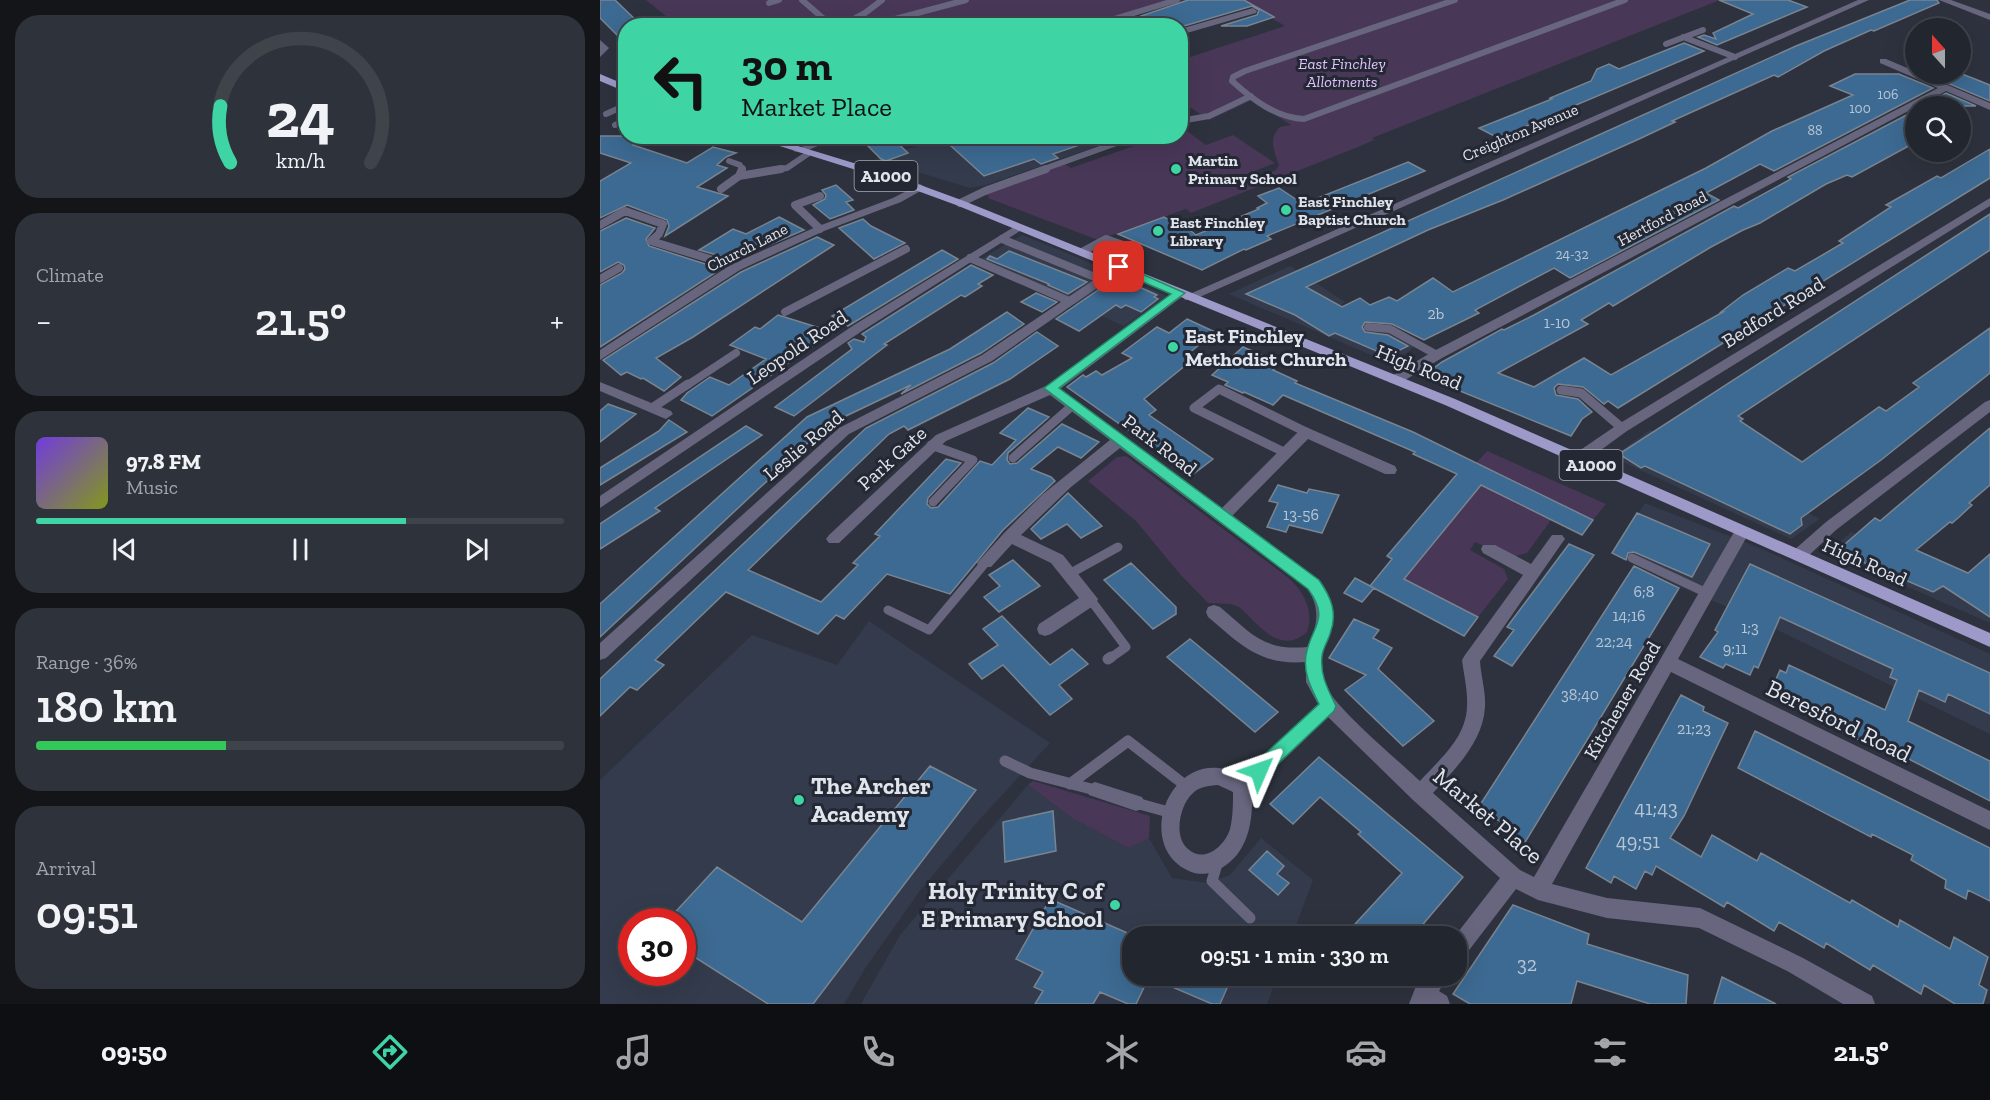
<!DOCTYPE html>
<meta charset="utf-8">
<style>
:root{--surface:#22262e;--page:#2e323a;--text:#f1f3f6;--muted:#a2a5aa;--line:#3f434a;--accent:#3ed4a3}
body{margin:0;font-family:"Zilla Slab",serif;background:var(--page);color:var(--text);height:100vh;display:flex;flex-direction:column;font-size:22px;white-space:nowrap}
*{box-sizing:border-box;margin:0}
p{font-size:20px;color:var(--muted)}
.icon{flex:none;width:33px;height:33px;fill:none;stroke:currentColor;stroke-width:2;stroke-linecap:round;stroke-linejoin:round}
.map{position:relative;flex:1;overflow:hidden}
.details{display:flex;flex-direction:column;gap:15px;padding:15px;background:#131519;width:600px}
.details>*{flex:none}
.top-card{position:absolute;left:18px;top:18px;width:570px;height:126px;border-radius:24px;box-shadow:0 6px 24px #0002,0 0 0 2px var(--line);background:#3ed4a3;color:#111;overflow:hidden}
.needle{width:39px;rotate:339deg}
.fabs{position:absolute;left:1305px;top:18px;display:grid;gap:12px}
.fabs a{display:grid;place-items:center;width:66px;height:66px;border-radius:50%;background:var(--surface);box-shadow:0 6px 24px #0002,0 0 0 2px var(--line);font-size:30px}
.speed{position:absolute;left:18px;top:908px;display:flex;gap:12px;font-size:30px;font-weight:700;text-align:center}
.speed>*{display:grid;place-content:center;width:78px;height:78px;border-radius:50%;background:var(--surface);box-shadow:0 6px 24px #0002,0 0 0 2px var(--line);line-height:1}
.speed .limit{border:9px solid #d22;background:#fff;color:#111}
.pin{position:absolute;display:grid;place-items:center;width:51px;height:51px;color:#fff;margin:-26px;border-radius:12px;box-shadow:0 3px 9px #0006}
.me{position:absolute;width:66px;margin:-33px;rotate:47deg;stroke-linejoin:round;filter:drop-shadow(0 0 4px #0008)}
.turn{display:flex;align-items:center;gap:21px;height:126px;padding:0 24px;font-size:27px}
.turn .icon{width:78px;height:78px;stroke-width:2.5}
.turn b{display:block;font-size:42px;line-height:51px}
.big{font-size:45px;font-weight:600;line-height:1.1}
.details .tile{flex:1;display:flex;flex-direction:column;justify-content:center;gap:9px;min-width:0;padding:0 21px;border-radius:24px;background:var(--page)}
.details .dial{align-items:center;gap:0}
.dial svg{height:156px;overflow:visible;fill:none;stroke:var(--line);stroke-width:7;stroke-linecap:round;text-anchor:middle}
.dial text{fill:var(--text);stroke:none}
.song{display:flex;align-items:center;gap:18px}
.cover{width:72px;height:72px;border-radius:9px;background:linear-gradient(135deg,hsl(260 70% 55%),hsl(70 70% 35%))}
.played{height:6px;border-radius:3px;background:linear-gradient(90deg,var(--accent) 70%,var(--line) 70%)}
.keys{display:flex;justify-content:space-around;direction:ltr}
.heat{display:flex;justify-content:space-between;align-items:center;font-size:33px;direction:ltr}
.charge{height:9px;border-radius:4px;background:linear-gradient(90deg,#34c759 36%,var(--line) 0)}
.trip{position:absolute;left:522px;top:926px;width:345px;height:60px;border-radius:24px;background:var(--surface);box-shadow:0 6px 24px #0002,0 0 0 2px var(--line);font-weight:600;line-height:60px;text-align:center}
.tab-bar{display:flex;height:96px;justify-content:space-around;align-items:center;background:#0e0f12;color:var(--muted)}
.tab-bar .icon{width:42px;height:42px}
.tab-bar .on{color:var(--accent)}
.tab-bar b{font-size:27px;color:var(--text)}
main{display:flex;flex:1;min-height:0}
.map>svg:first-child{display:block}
.built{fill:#343b4c;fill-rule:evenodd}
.green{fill:#493758}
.building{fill:#3d6a92;stroke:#798490;stroke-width:1.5}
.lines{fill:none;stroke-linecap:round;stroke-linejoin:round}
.service-far3{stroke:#68667e;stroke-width:6}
.service-far2{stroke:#68667e;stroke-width:8}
.service-far1{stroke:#68667e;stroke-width:9}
.service{stroke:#68667e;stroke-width:11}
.pedestrian{fill:#68667e;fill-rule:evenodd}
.minor{fill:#68667e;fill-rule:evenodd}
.tertiary{fill:#68667e;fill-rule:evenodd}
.primary{fill:#9d99c9;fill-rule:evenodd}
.route{fill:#3ed4a3;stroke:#288a6a;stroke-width:1.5}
.poi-dot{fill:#3ed4a3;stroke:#242834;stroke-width:2}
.labels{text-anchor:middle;stroke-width:6;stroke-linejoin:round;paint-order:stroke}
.far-number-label{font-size:14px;fill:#b7c6d5}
.far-park-label{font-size:16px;font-style:italic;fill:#e0c0fd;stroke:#242834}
.far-street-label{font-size:16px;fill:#e0e4eb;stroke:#242834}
.far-poi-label{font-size:16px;font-weight:bold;fill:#e0e4eb;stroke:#242834;text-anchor:start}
.number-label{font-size:16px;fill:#b7c6d5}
.shield{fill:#242834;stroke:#a8acb4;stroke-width:1.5}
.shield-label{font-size:18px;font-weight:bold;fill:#e0e4eb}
.street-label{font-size:20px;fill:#e0e4eb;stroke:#242834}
.poi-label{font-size:20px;font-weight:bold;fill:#e0e4eb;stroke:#242834;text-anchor:start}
.near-number-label{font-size:20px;fill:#b7c6d5}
.near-street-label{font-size:24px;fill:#e0e4eb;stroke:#242834}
.near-poi-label{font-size:24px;font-weight:bold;fill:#e0e4eb;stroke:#242834;text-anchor:start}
</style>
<main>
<section class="details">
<div class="tile dial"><svg viewBox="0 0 100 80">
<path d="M14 69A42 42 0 1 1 86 69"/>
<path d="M14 69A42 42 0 0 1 9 40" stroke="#3ed4a3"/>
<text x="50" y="56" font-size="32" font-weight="700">24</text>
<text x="50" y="72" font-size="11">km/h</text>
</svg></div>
<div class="tile"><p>Climate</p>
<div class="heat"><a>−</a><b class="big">21.5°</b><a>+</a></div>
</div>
<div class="tile">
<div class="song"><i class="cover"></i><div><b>97.8 FM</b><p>Music</p></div></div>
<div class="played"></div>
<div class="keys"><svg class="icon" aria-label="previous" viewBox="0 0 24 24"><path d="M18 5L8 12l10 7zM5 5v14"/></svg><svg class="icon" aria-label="pause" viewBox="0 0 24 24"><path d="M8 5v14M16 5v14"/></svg><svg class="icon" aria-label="next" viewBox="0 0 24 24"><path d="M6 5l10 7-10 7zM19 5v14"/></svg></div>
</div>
<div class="tile"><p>Range · 36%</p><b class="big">180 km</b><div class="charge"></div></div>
<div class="tile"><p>Arrival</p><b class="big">09:51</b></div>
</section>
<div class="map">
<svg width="1390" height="1004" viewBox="0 0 1390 1004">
<rect width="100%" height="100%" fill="#2d323e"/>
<path class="built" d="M345,137H524L386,185L370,188L275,159Z
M422,235L462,251L567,296L524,326L377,261Z
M690,266L745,302L731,312L768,324L793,326L817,345L792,364L629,294Z
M1050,430L1122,466L1159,489L1220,519L1191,539L1012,457Z
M1045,503L1162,549L1390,654V734L1151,617L1080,587L1012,553Z
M1251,532L1390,592V623L1228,552Z
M269,621L450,743L380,819L319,892L266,967L244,1004H0V780L152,635L237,665ZM32,921H82V972H32Z
M428,785L473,819L529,848L549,838L572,878L607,883L630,875L661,838L713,880L692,936H532V975H678L667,1004H261L300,935Z"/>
<path class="green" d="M46,0H584L498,26L77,25Z
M640,0H1120L772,138L774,140L758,147L591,213L586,209L498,240L388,198L389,196L383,194L465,164L471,168L559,137L580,136L583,128L606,145L633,135L675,163L647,174L654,180L676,170L679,165C674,151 668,138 680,127L691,125L652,100L609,120L581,101V60L685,26Z
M887,451L1006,504L993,520L893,471L871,469Z
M526,456L690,579C705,594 714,612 707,632C679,656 660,625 639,607L631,604L608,603L579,573L536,521L488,481L517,457Z
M881,485L951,520L927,553L912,557L875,542L870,550L904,569L908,579L878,617L796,574L802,565L812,569Z
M433,781L550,816L549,838L529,848L473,819L428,785Z"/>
<path class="building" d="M0,0H15L42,26H26V44L0,18Z
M588,0H644L674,17L647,26H621L657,15L659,10L652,6L584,26H555L541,16Z
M1119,0H1188L1207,7L1117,45L1098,37L1104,35L1116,39L1113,33L1153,14Z
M1310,0H1337L1339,3L1274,31L1271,30L1224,51L1178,77L1174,75L1072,121L1075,122L1039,139L903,200L828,230L706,287L742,307L760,298L770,305L789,297L797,301L833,278L853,292L1106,168L1172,131L1253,95L1230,86L1255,74H1299L1333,88L1174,171L1160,164L1106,193L1119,200L970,278L954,268L875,310L879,313L824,340L792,324L765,322L762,327L765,332L788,335L808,346L788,356L735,333L729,336L695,315L646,294L1196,46Z
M1084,43L1104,51L898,138L879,128L952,99L950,98L991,81L997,69L1009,64L1019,69Z
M1326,74H1362L1380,81L1390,85V101Z
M1346,93L1376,106H1322Z
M1316,110V142L1252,177L1247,175L1226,184L1160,223L1143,230L1111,247L1013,306L1009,303L981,320L988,324L898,373L934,387L984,358L1011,375L1123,312H1121L1143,295L1188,268L1195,271L1243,243L1239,241L1291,207L1286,205L1337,176L1341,178L1390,149V178L1018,408L1008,401L1004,404L983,387L958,384L954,388L956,395L978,399L992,412L982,419L971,436L823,376L842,362L902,329L904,330L934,315L1134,206L1138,208L1191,179L1188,177Z
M0,136H47L33,145L87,163L113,147L136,153L126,157L117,165L127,168L97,187L128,196L65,236L69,226L67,220L27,205L0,218V181L31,163L0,153Z
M258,136H290L308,153L286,161L281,159Z
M340,136H435L442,142L459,136H497V139L453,154L458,158L441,164L434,159L384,176Z
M808,162L825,171L667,236L671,239L646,250L644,249L602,270L518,234L564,217L571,221L577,220L596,235L659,209L657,208L667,203L658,196L679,188L703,204Z
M236,185L253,200L246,202L254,210L230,219L213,205L225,199L226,195L222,190Z
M1390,214V250L1138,416L1143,419L1140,421L1202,462L1279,407L1286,411L1319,387L1313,383L1390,328V373L1281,460L1201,518L1202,525L1190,534L1045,466L1041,468L1019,454Z
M179,217L204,230L135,260L99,250L133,229L146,234Z
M26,218L55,228L46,239L49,246L121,269L0,347V285L22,273L25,269L24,265L18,262L0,272V231Z
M263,219L271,226L305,243L274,259L239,228Z
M217,237L234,245L93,337L56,358L81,377L64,391L43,378L41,379L27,372L21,375L3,360L141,272Z
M342,250L358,259L248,326L232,316Z
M409,251L487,282L468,294L448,285L449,284L387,259L390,256L397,259Z
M371,265L393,275L378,284L382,286L365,297L361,295L284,344L287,345L194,416L175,407L252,349L248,343L254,339L264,342L266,337L262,334Z
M526,281L557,295L554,297L558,299L541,312L526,305L521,308L516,305L479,331L456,319L501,288L509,291Z
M436,293L457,302L442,312L421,302Z
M407,312L424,324L381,353L301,394L311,385L227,425L0,637V604L207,417L350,349Z
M178,315L233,332L112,416L81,400L87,393L110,377L129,385L166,359L130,345L155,327L160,329Z
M587,319L615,332L589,353L597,356L544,399L556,410L549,415L613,459L592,475L467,387L483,375L486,377L496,371L502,375L532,358L522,353L557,327L569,333Z
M437,332L458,346L410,379L308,430L304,426L289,434L148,570L221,602L258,565L253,563L280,536L275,534L346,459L361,463L328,498L327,504L331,508L338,507L380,461L392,465L416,440L400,433L428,408L449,417L408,453L407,460L410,464L417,463L462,424L499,442L481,458L458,447L431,469L451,477L455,481L403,530L350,594L287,574L244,619L236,615L218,634L126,592L55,660L64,665L37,690L30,687L0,716V679L266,428L393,363Z
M643,347L662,355L657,360L675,368L673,370L697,381L695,383L813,432L993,520L982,535L881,485L804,579L878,617L864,636L770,586L792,559L787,556L857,474L813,454L815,452L683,395L673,405L644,392L643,393L625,385L628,382L612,375Z
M8,404L36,414L0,442V411Z
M69,420L87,432L0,485V468L59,431Z
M146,426L162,435L55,508L60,511L0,549V524Z
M1390,428V485L1369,503L1372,505L1358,518L1352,523L1350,522L1316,550L1368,573L1390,554V617L1343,586L1333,592L1237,551L1275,518L1280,521Z
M678,485L707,493L709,489L739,495L722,533L689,525L686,532L667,527L678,503L669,501Z
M468,493L502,526L481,538L467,524L441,539L431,529Z
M1037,513L1110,544L1092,577L1034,552L1028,553L1026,560L1012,553Z
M969,544L994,555L912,666L894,656L914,630L907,627Z
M413,560L440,586L399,612L384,597L400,586L389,575Z
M531,563L576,607V614L553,629L504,580Z
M1150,564L1390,673V714L1348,694L1345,702L1319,690L1308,721L1390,761V801L1303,756L1301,761L1169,695L1180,670L1186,673L1189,665L1285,710L1297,680L1290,677L1293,669L1180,617L1158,668L1154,666L1150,675L1126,664L1123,668L1100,657L1118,632L1115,630Z
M1034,566L1079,588L924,844L899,829L903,823L878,808Z
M755,578L774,588L762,602L744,593Z
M402,616L450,665L472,649L488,664L459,685L472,699L450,715L403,665L382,679L369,664L398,645L383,629Z
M754,619L779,630L773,638L792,648L778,669L834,721L803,746L745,690L766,675L729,658Z
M590,639L678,712L655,732L567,657Z
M1081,695L1104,707L1103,711L1128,723L1084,816L1070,838L1101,857L1112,835L1157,861L1161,853L1250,903L1252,900L1298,927L1300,920L1350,949L1354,937L1388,957L1379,985L1387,990L1383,1004H1355L1324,985L1321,994L1273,965L1270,970L1226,943L1224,948L1179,922L1174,931L1127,902L1124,907L1056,866L1052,875L1045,871L1036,889L1014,876L1011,883L986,868Z
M1155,731L1390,848V901L1368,890L1366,899L1345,888L1346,880L1311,860L1313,855L1272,834L1271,837L1138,768Z
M719,757L863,877L813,936H744L802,873L758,834L761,832L720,797L693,824L670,804Z
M330,766L376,790L213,1004H168L82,949V921H67L117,867L202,922Z
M453,811L456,851L405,862L403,822Z
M667,851L684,866L677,874L689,883L678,895L649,870Z
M450,899L532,935V975H621L631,979L620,1004H612L549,977L536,1004H528L500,992L493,1004H435L443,991L434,987L443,972L416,959Z
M913,905L989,934L987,944L1088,975L1086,1004H1050L977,981L971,1004H870L853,994Z
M1122,977L1176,1004H1114Z"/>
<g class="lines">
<path class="service-far3" d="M202,0L232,26
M855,0L645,71L633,77L632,81C652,99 676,118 704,119L1025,0
M169,3L179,0
M241,26L265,13L282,0
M269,26L366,0
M491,26L577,0
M1083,37L1135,57
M1066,44L1103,30
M6,114L26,105
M580,121L609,116L651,96
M15,125L26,120
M129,161L140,165L142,170
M172,170L187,168L209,153
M441,170L536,136"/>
<path class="service-far2" d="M139,176L142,169
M121,189L139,176L181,169
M220,196L195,205L220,229
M360,203L385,191L446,169
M0,225L25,211L63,224L59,234L51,241L136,267
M402,239L502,280
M482,252L506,239L537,250V255L519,267
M370,258L469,301
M0,279L19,268
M185,312L306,249
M768,327L790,329L837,355
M86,386L136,353"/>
<path class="service-far1" d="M961,390L981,393L1022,428
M52,408L88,384
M331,445L373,460L333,502
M686,453L594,408L619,389L706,432
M413,458L473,405
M1032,558L1107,593
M471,573L518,547
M490,599L526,647L509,659
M288,610L329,630L385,563"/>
<path class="service" d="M508,659L511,657
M405,761L430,773L495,790
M470,784L528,741L586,786
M536,803L572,813
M618,861L612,881L650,918"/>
<path class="pedestrian" d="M495,782L542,797L545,803L542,809L536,811L489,795L487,790L489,785Z"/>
<path class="minor" d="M1339,0H1351L1390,14V20Z
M653,8L657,11L656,13L580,35V29Z
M0,40L9,48L0,57Z
M1280,59H1286L1390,103V110L1346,91L842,358L800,383H790L788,380L790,377L832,352L1338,88L1280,63Z
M225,136H240L202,153L193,151Z
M1390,198V206L1027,431L983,463H973L971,459L973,455L1017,425Z
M419,224L425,227L423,229L262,331L0,508V496L254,325Z
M519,263L525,267L523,270L392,361L249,434L6,658L0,660V643L239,428L382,355Z
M579,289L585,293L583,296L460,389L622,508L701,429L706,427L795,466L797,470L795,474H785L708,439L632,516L720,581C752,631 711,640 724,682C731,705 799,761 820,781C839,760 866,738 867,707C868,691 864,676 862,660L865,655L923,575L883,553L881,549L883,545H895L931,564L952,535H962L965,539L962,543L880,661C881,677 886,692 885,707C883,742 855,769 833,793L920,870L934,877L1137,527H1147L1150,531L1078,659L1390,811V830L1071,672L952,884L1007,898L1100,908L1203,958L1272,996L1275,1004H1243L1189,972L1099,928L1007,918L938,900L916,889L863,958L856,961V936H855L900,878L813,800L728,717L652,790C653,817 650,848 626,865C614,874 600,877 587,870C538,846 565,762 619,768C626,769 633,774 640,777L718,704L706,682V662C660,666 640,644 608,617L606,612L608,607L614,605L620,607C652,634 663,651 708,647C717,626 721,610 708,589L520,448L471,487L421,535L463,555L498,599L496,604L451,634L445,636L439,634L437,629L439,624L479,598L451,563L412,544L391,567H379L377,563L405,532L443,494L510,440L450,395L346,441L239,543H229L226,539L229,535L336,435L446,386ZM618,785L633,792C633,804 633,817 630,829C625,846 604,864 588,849C573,837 580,805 592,794C600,786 608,786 618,785Z
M0,382L71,411L73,414L66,419L61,417L0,391Z
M1390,400V412L1236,530L1205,559H1193L1191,555L1193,551L1226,522L1385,402Z
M825,975H849L839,991L847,996L850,1004H809L816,986Z"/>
<path class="tertiary" d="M1258,0H1269L593,300H585L583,297Z
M320,184L325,187L324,189L301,202L224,231L140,270L0,360V350L132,264L216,227L293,198Z"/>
<path class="primary" d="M0,74L26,85V92L0,81Z
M148,136H165L293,175L364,201L855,399L1390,633V647L845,405L356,205L285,179Z"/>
</g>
<path class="route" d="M519,264L585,293L459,388L719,580C731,597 738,613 730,634C728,641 723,648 722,656C720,676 728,689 736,706L734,711L665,776L659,778L653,776L650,771L653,765L719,704C711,688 703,673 706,655C711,626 731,620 708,589L444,388L571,294L515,270V265Z"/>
<g class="poi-dot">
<circle cx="576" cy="169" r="6"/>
<circle cx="686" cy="210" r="6"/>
<circle cx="558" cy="231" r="6"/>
<circle cx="573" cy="347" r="6"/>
<circle cx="199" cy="800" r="6"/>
<circle cx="515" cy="905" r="6"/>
</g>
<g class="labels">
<g class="far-number-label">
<text x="1288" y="99">106</text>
<text x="1260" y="113">100</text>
<text x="1215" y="135">88</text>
<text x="972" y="259">24-32</text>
</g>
<g class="far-park-label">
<text x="742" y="69">East Finchley<tspan x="742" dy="18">Allotments</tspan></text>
</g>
<g class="far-street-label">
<text transform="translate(920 132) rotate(-23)" y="6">Creighton Avenue</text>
<text transform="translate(1062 218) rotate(-28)" y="6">Hertford Road</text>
<text transform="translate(147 247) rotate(-27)" y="6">Church Lane</text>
</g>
<g class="far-poi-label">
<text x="588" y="166">Martin<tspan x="588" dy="18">Primary School</tspan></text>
<text x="698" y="207">East Finchley<tspan x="698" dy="18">Baptist Church</tspan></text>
<text x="570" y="228">East Finchley<tspan x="570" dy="18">Library</tspan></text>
</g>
<g class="number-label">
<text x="836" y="319">2b</text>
<text x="957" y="328">1-10</text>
<text x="701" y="520">13-56</text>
<text x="1044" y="597">6;8</text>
<text x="1029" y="621">14;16</text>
<text x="1150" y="633">1;3</text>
<text x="1014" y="647">22;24</text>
<text x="1135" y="654">9;11</text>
<text x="980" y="700">38;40</text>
<text x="1094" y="734">21;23</text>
</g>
<g class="shield">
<rect x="254.5" y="161" width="63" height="30" rx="4.5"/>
<rect x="959.5" y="450" width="63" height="30" rx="4.5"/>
</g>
<g class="shield-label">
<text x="286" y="182">A1000</text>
<text x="991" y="471">A1000</text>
</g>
<g class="street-label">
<text transform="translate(1173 312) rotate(-32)" y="7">Bedford Road</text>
<text transform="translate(197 347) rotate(-34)" y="7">Leopold Road</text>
<text transform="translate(819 367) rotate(22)" y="7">High Road</text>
<text transform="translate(203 445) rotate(-40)" y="7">Leslie Road</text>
<text transform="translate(560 445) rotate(37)" y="7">Park Road</text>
<text transform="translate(292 458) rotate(-42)" y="7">Park Gate</text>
<text transform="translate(1265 562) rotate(24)" y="7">High Road</text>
<text transform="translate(1022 700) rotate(-60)" y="7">Kitchener Road</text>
</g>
<g class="poi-label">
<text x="585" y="343">East Finchley<tspan x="585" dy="23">Methodist Church</tspan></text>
</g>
<g class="near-number-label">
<text x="1056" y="815">41;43</text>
<text x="1038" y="848">49;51</text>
<text x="927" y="971">32</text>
</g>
<g class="near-street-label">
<text transform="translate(1239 721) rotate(26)" y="8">Beresford Road</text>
<text transform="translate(888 816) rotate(40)" y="8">Market Place</text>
</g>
<g class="near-poi-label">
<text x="211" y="794">The Archer<tspan x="211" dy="28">Academy</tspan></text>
<text x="503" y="899" text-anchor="end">Holy Trinity C of<tspan x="503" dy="28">E Primary School</tspan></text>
</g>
</g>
</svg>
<div class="fabs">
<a><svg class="needle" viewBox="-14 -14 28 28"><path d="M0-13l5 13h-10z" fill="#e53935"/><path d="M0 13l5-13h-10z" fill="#a2a5aa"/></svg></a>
<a><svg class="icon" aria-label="search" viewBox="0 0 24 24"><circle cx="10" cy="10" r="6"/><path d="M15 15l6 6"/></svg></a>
</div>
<div class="speed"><div class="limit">30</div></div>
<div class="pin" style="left:519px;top:267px;background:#d93025"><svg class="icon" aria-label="arrive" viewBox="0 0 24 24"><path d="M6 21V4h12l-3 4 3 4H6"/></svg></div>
<svg class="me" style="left:659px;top:771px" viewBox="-20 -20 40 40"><path d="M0-17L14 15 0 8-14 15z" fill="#3ed4a3" stroke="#fff" stroke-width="4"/></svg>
<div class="trip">09:51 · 1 min · 330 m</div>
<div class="top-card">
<div class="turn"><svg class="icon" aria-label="left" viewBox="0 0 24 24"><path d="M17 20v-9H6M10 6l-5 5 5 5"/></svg><div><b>30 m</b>Market Place</div></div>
</div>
</div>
</main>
<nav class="tab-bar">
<b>09:50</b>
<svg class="icon on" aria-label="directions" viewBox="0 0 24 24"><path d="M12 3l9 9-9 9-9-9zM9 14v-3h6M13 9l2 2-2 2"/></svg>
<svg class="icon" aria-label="music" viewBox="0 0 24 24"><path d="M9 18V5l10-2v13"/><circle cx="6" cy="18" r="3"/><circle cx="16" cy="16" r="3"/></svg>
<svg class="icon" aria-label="phone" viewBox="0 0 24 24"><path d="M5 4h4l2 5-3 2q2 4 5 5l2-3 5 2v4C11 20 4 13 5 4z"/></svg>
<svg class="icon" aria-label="climate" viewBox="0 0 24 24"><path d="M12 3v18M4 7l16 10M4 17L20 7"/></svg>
<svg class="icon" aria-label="car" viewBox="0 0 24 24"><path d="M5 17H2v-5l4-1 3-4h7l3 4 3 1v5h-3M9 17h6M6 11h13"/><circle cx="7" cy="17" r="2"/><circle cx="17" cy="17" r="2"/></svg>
<svg class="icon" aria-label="filters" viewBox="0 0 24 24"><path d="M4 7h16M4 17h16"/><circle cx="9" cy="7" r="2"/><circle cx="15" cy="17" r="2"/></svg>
<b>21.5°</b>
</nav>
